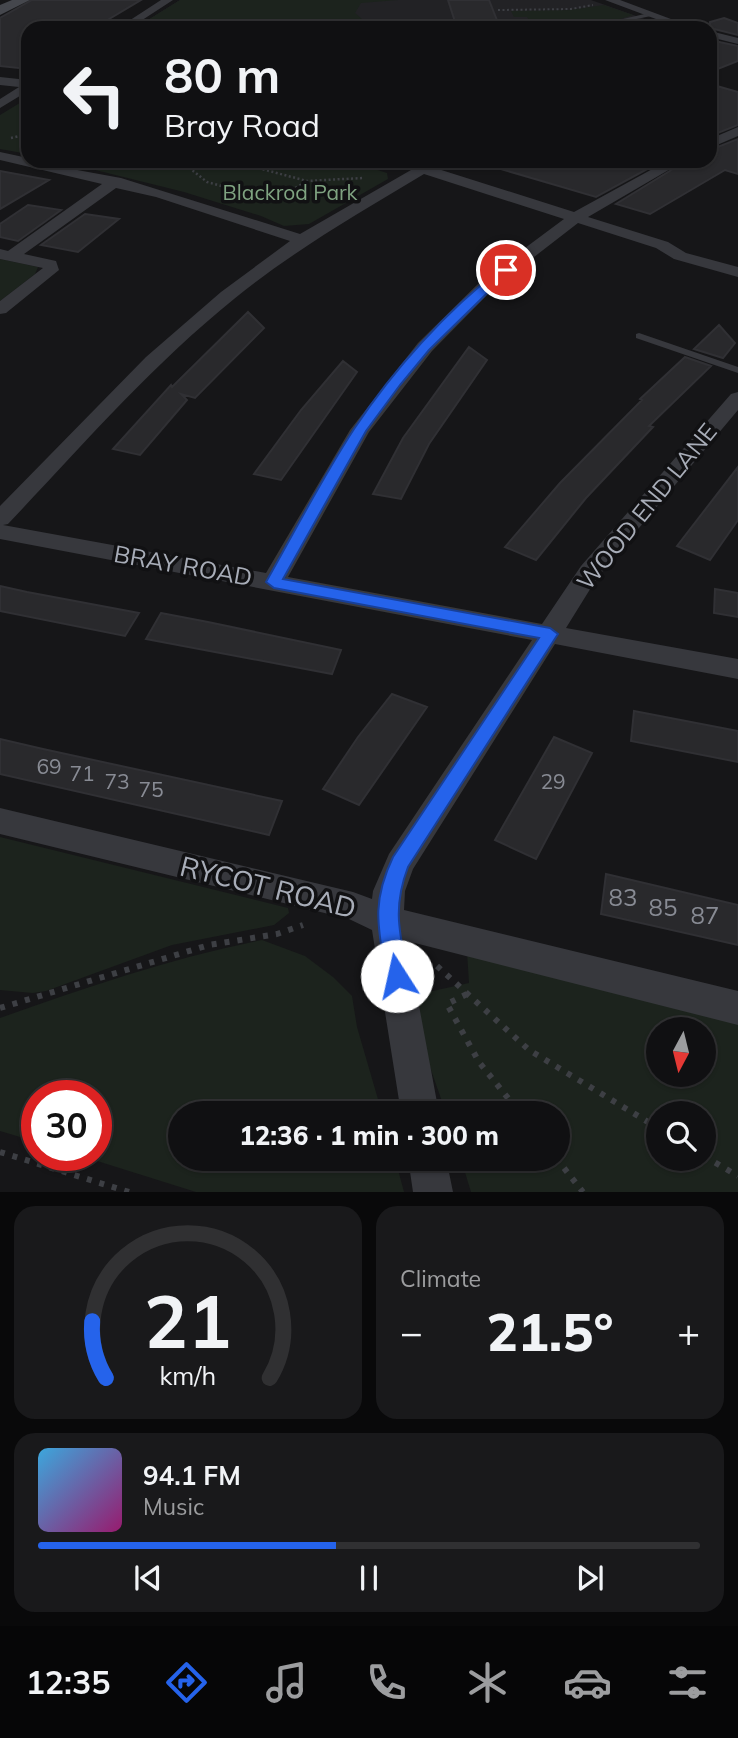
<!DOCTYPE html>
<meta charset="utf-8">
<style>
:root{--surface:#101012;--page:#19191b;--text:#f1f3f6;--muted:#9c9d9f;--line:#303032;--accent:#2563eb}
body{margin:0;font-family:Mulish,sans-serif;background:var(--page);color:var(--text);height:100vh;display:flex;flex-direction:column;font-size:26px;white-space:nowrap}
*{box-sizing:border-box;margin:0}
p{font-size:23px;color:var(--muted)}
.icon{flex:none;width:38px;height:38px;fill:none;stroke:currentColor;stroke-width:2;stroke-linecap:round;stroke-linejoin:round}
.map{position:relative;height:1192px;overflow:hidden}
.panel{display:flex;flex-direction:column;gap:14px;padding:14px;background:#09090a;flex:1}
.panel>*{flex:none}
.banner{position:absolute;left:21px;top:21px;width:696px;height:147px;border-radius:21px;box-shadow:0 2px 5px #0004,0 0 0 2px var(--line);background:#101012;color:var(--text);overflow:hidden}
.needle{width:46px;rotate:187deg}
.tools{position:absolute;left:646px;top:1017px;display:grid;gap:14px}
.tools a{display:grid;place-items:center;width:70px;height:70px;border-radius:50%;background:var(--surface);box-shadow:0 2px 5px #0004,0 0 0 2px var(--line);font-size:35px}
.speed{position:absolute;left:21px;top:1080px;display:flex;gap:14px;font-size:35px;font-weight:700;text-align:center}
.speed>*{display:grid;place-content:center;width:91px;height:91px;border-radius:50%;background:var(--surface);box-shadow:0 2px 5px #0004,0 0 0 2px var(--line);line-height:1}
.speed .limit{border:10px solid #d22;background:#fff;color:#111}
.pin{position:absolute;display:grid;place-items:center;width:60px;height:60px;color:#fff;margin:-30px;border:4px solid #fff;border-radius:50%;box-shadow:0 2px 7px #0007}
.me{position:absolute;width:77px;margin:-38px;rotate:350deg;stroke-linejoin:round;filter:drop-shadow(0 0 5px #0008)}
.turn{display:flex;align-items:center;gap:24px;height:147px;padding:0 28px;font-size:32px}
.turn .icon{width:91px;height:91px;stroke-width:2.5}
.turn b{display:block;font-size:49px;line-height:60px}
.big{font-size:52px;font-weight:800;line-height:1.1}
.panel .widget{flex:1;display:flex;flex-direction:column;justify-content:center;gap:10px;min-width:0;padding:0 24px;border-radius:21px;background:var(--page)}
.panel .dial{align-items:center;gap:0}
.dial svg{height:182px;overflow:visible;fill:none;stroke:var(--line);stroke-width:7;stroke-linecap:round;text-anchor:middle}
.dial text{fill:var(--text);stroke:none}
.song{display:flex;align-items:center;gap:21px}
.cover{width:84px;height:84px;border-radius:10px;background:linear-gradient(135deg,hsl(200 70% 55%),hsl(320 70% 35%))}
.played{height:7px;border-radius:4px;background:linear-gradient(90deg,var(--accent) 45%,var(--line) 45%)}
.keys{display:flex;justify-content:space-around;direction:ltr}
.heat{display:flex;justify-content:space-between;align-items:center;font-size:38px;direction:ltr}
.panel .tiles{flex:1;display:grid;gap:14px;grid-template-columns:1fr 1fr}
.widget:last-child{grid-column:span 2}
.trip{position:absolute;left:168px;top:1101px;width:402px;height:70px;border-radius:35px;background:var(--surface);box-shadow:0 2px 5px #0004,0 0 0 2px var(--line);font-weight:800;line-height:70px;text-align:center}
.tab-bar{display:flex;height:112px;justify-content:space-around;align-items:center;background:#060607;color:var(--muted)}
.tab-bar .icon{width:49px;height:49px}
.tab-bar .selected{color:var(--accent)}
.tab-bar b{font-size:32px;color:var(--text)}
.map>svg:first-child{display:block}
.built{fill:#222225}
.green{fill:#1c231d;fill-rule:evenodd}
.building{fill:#29292c;stroke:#303034;stroke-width:2}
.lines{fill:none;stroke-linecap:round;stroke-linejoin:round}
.path-far2{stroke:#3d3f44;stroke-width:2;stroke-dasharray:2 2.5;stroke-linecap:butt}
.path-far1{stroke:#3d3f44;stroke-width:2.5;stroke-dasharray:2 2.5;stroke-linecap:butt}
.path{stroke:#3d3f44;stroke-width:6;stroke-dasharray:5 8;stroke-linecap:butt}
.lane{fill:#37383d;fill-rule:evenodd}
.street{fill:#37383d;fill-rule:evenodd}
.secondary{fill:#45474d;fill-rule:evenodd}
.route{fill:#2563eb;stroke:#184099;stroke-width:2}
.labels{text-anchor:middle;stroke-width:7;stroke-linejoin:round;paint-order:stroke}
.far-park-label{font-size:21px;fill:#7fa381;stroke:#111113}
.number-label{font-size:21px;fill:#888b94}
.street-label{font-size:24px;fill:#a8adb8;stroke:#111113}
.near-number-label{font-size:24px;fill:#888b94}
.near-street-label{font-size:28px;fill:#a8adb8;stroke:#111113}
</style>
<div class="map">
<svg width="738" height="1192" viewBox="0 0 738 1192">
<rect width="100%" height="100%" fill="#161618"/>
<path class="built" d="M180,0H591L670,28H135Z"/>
<path class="green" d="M180,0H398L361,3L355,13L362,19L338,21L317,28H135Z
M604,5L633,15L617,20V26H533L527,17H514L511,11L570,10Z
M28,98V154L0,149V115Z
M59,161H350L387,173L388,179L309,224L284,226L261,216L184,192Z
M0,259L38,267L35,274L0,301Z
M0,837L288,908L289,913L274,925L172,945L46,991L33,993L0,990Z
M262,940L305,956L333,977L352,996L357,1027L382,1113H180V1158L395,1159L404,1192H196L78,1155H96V1096H37V1142L0,1131V1018C87,987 172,958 262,940Z
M467,952L738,1022V1192H471L461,1159L558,1158V1113H446L412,1015L410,996L469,983ZM658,1029H704V1074H658ZM658,1113H704V1158H658Z"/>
<path class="building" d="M32,0H141L94,28H28V69L0,66V18Z
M448,0H489L500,28H457Z
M724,18L738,23V35L710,28V22Z
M710,40L738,46V61L710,72Z
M710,84L738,92V125L710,136Z
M738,139V174L725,170L650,214L616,204L686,161H710V150Z
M495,161H662L596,197L494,167Z
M0,171L49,180L0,209Z
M28,205L61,210L18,241L0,237V224Z
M85,214L119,219L78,252L41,245Z
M248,312L264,328L195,398L181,394L187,400L140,455L113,449L171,385L172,387Z
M719,325L735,343L723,358L694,349Z
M469,347L487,360L429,444L401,499L373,494L403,438Z
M685,357L711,366L649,426L653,427L586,498L536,560L505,547L560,483L642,400L640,399Z
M343,361L357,372L281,480L254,474L301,410Z
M738,467V520L710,560L677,546Z
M0,586L27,592L139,613L125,636L0,611Z
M715,589L738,593V617L714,613Z
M161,613L208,622L341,650L332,674L146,639Z
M392,694L427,707L359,805L323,789L358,737Z
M634,711L738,731V762L631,741Z
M554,737L592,753L536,859L495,840Z
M0,739L43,749L282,801L269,835L0,774Z
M606,874L738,905V945L601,914Z"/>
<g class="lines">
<path class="path-far2" d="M498,10L571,9L593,5
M319,28L339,21H360"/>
<path class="path-far1" d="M11,138L28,134
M178,161L239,163L307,181L363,178
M182,162L207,182L268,199H277L307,181"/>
<path class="path" d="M437,966L529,1050L658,1128
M467,994L447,1004L479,1062L520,1113
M0,1008L209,945L277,934L303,925
M0,1152L129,1192
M704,1156L738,1176
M556,1158L583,1192"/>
<path class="lane" d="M649,13L651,16L627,21V28H621L623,19Z
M639,333L738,367V373L636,338V334Z"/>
<path class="street" d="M161,0H173L130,28H118Z
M605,0H620L695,28H680Z
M710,31L738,38V44L710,37Z
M0,77L28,80V91L0,108V99L19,87L0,85Z
M738,127V136L710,148V139Z
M0,152L28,158V161L121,178L300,234L411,170L390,161H411L421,164L427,161H444L435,168L574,212L667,161H684L588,217L668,242L686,253L738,267V277L674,259L656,248L578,223L494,288L432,351L369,432L288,577L542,624L581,566L731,394L738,392V410L597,578L566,628L738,659V679L555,644L413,869L405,891L404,910L738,991V1025L407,941L439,1113H401L372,930L349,919L0,834V808L353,892L372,899L373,891L389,854L532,640L0,539V506L146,357L221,292L290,241L156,197L116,188L24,254L56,261L59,270L6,313L0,314V301L43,268L0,259V249L8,251L102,184L0,160ZM424,174L564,219L482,280L418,343L350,430L266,573L3,525L8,524C81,447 151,366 234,299C293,251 359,213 424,174Z
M408,1158H446L453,1192H413Z"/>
<path class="secondary" d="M12,0H30L0,15V5Z"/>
</g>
<path class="route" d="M502,268L511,270L429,350L400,385L366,431L283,579L550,628L558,634L408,867C392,909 400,934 408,976L404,983L397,986L389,983L386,976C378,927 371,903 393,857L539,638L274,588L266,582C295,531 322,478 354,429C393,370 446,311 502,268Z"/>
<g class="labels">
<g class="far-park-label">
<text x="290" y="200">Blackrod Park</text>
</g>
<g class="number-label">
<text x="49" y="774">69</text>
<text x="82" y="781">71</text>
<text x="117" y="789">73</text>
<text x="553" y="789">29</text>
<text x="151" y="797">75</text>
</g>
<g class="street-label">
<text transform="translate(647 507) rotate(-51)" y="8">WOOD END LANE</text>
<text transform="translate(183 566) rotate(10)" y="8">BRAY ROAD</text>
</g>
<g class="near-number-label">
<text x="623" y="906">83</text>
<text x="663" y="916">85</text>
<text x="705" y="924">87</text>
</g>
<g class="near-street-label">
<text transform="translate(268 887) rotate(14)" y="10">RYCOT ROAD</text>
</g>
</g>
</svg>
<div class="tools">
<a><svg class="needle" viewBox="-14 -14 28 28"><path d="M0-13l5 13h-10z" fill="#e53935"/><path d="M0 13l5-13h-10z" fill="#9c9d9f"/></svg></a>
<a><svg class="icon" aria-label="search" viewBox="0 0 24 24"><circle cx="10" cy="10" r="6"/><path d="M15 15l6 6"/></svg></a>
</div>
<div class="speed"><div class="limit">30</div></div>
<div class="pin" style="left:506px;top:270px;background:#d93025"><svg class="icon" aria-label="arrive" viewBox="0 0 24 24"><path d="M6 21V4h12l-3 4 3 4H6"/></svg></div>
<svg class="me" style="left:397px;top:976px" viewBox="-20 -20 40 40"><circle r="19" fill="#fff"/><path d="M0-13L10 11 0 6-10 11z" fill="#2563eb"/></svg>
<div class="trip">12:36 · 1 min · 300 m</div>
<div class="banner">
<div class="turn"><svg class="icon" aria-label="left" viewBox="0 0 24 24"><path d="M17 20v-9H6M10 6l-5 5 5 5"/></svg><div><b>80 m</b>Bray Road</div></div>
</div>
</div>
<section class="panel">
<div class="tiles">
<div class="widget dial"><svg viewBox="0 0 100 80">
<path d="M14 69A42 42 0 1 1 86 69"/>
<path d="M14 69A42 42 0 0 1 8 44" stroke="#2563eb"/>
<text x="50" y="56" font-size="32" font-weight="700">21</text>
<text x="50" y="72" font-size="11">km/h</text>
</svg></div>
<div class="widget"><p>Climate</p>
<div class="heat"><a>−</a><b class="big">21.5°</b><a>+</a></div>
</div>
<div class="widget">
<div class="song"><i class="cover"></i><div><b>94.1 FM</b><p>Music</p></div></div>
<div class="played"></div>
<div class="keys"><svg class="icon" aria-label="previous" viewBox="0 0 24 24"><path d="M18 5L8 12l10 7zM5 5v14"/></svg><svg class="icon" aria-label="pause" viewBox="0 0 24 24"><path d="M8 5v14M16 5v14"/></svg><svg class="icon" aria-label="next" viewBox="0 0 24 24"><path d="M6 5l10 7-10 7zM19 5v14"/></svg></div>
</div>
</div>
</section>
<nav class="tab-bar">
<b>12:35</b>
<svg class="icon selected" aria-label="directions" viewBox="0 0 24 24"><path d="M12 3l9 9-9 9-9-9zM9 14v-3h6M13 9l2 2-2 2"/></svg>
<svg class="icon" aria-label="music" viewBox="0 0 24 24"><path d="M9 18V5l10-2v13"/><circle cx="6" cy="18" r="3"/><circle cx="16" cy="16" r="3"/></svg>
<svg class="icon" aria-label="phone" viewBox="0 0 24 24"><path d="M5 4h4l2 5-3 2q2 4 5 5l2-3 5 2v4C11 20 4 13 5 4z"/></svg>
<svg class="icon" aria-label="climate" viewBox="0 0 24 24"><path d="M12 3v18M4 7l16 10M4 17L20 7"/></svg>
<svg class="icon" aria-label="car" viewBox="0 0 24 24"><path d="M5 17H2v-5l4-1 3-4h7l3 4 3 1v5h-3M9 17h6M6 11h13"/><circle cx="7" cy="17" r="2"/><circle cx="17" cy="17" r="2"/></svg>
<svg class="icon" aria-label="filters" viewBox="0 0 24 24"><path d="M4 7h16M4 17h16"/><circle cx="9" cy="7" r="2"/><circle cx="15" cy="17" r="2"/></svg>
</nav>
